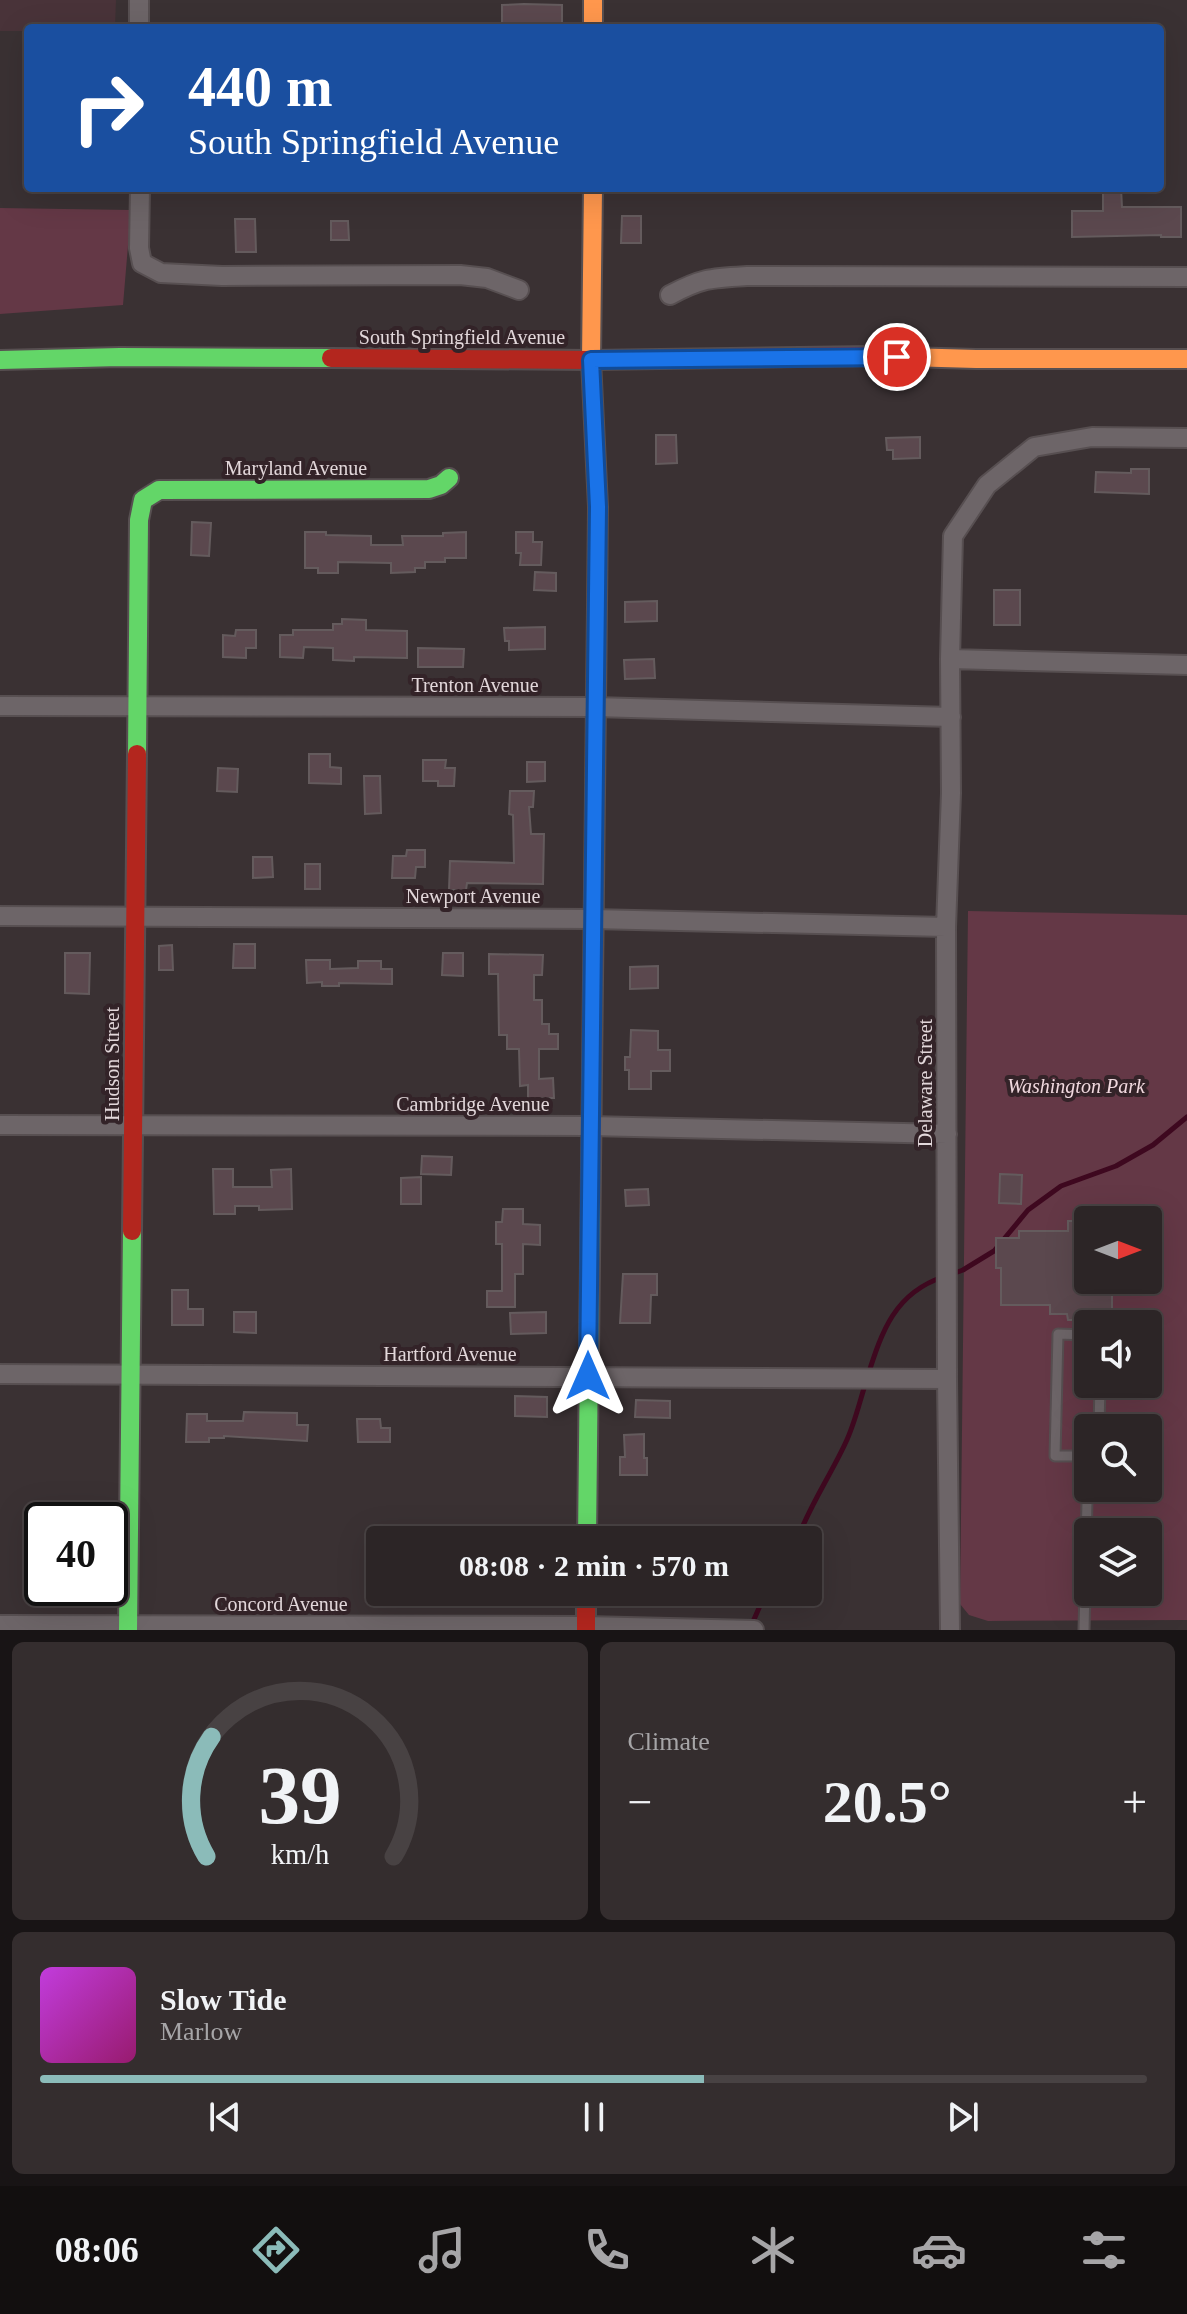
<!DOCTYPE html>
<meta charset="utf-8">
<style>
:root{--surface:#2c2526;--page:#342d2e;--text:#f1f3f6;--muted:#a6a5a7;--line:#484243;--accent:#8bbbb9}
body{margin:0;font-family:"Times New Roman",serif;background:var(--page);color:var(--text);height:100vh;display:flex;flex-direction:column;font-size:30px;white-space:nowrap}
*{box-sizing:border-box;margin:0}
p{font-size:26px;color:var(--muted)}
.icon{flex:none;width:44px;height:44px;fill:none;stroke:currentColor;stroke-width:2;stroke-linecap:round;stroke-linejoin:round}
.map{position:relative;height:1630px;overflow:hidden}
.drawer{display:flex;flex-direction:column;gap:12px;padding:12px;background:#181415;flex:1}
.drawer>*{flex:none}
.hud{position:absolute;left:24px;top:24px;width:1140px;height:168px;border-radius:8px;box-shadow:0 8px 32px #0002,0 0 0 2px var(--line);background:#1a4fa0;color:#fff;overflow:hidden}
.needle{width:52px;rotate:90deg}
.buttons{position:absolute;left:1074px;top:1206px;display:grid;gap:16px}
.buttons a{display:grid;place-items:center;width:88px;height:88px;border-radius:8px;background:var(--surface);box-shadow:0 8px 32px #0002,0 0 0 2px var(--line);font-size:40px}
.speed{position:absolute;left:24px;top:1502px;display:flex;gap:16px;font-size:40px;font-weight:700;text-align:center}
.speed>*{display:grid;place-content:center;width:104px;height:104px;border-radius:50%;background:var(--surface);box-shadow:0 8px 32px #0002,0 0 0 2px var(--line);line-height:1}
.speed .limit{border:4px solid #111;border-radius:12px;background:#fff;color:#111}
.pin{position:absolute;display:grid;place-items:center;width:68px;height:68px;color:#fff;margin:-34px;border:4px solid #fff;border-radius:50%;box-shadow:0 2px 8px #0007}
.me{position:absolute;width:88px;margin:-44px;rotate:0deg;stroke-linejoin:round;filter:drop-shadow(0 0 6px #0008)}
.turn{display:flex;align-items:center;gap:28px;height:168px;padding:0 32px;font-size:36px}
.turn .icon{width:104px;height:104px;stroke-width:2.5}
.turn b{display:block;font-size:56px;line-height:68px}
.big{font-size:60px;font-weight:600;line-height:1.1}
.drawer .card{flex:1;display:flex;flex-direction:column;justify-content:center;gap:12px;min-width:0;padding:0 28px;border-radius:12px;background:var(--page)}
.drawer .dial{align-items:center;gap:0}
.dial svg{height:208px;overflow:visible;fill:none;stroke:var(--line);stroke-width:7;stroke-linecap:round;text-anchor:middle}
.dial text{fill:var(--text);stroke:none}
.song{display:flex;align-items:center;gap:24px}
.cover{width:96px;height:96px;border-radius:12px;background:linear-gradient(135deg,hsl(290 70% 55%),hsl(320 70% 35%))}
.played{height:8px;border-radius:4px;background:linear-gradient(90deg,var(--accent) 60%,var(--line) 60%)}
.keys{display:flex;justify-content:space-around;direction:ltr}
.heat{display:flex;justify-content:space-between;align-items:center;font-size:44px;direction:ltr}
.drawer .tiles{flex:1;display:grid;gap:12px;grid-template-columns:1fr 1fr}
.card:last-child{grid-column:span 2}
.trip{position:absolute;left:366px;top:1526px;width:456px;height:80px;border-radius:8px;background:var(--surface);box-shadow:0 8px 32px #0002,0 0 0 2px var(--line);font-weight:600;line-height:80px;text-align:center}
.menu{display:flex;height:128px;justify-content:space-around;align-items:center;background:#120f0f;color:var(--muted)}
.menu .icon{width:56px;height:56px}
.menu .on{color:var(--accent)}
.menu b{font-size:36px;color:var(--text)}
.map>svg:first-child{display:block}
.built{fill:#493339}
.green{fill:#643846;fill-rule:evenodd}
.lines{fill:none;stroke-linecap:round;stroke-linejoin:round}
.stream{stroke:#3e081f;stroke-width:5}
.building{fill:#5b484e;stroke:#645b5d;stroke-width:2}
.lane-casing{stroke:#574f51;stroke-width:13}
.street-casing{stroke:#574f51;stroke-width:22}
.fast-casing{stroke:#574f51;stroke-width:22}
.slow-casing{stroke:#574f51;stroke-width:22}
.jam-casing{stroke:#574f51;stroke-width:22}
.lane{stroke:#6d6568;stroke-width:9}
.street{stroke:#6d6568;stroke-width:18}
.fast{stroke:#63d668;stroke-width:18}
.slow{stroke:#ff974d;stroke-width:18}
.jam{stroke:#b3261e;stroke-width:18}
.route-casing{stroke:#114b97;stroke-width:20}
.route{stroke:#1a73e8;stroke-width:14}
.labels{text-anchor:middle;stroke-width:8;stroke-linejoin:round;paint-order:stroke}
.street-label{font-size:20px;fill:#e2d7da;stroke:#332328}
.park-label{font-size:20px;font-style:italic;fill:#f1d9df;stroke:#332328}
</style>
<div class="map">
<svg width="1187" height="1630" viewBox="0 0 1187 1630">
<rect width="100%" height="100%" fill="#3a3133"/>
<path class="built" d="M0,0H116L115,28H28V31H0Z"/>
<path class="green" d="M0,208L131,210L123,305L0,314Z
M968,911L1187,915V1620L988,1621L969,1615L960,1604ZM1088,1220H1148V1280H1088ZM1088,1324H1148V1384H1088ZM1088,1428H1148V1488H1088ZM1088,1532H1148V1592H1088Z"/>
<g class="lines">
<path class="stream" d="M952,1274L963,1270L994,1251L1028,1210L1061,1186L1116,1166L1153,1145L1187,1117
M868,1375C882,1331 895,1293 943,1277
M797,1540C809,1507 830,1476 845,1444C854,1426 859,1404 865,1385
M752,1624L766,1592"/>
</g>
<path class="building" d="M524,4L562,5V24L502,23V5Z
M1103,188H1121L1122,207H1181V237H1161V235L1072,237V211H1103Z
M622,216H641V243H621Z
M235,219H255L256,252H236Z
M331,221H348L349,240H331Z
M656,435H676L677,463L656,464Z
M920,437V458L893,459V450H887L886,438Z
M1131,469H1149V494L1095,492L1096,472L1131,473Z
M192,522L211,523L209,556L191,555Z
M305,532H326V535L371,536V545H403L402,536H443V533L466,532V558H445V562H425V568H415V572L391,573V563L338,562V573H318V568H305Z
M516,532H533V542H542L541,565H520L521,553H516Z
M535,572L556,573V591L534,590Z
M994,590H1020V625H994Z
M657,601V621L625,622V602Z
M342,619L366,620V630L407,631V658L354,657V661L333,660V648L304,647L303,658L280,657V635H293V630H333V624H342Z
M545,627V649L509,650V641H505L504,628Z
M236,630H256V648H246V658L223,657V635L235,636Z
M418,648L464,649L463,667H418Z
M654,659L655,678L625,679L624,660Z
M309,754H330V767L341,768V784L309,783Z
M423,760H446L445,768H455L454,786H438V781H423Z
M527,762H545V781L527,782Z
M218,768L238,769L237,792L217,791Z
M364,776H380L381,813L365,814Z
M510,791H534L533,807H529L531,834H544L543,884L467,883L466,890H449L450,861L514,863L513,815L509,814Z
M407,850H425V867H416L415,878H392L393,856H406Z
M253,857H272L273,877L253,878Z
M305,864H320V889H305Z
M234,944H255V968H233Z
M172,945L173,970H159V946Z
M65,953H90L89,994L65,993Z
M443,953H463V976L442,975Z
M489,954L543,955L542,975H534V1000H542V1024H549V1034H558V1049H539V1079L553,1078L554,1098H528V1085L520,1086L519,1049H507V1035H499L498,974H489Z
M306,960H330V969L358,968V961H381V969H392V984L339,983V986H322V982L307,983Z
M658,966V988L630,989V967Z
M631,1030L658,1031V1050H670V1071H651V1089H629V1070H625V1057H630Z
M422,1156L452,1157L451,1175L421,1174Z
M213,1169H233V1187H272L271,1170L291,1169L292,1209L259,1210V1206H235V1214H214Z
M1000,1174L1022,1175L1021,1204L999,1203Z
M421,1177V1204H401V1178Z
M648,1189L649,1205L626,1206L625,1190Z
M503,1209H523V1224L540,1225V1245L523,1244V1274H515V1307H487V1291H502V1244H496V1222H502Z
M1068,1221H1088V1280H1112V1320H1068L1067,1314H1050V1305H1001V1268H996V1238H1019V1231H1068Z
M623,1274H657V1295H651L650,1323H620Z
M172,1290H188V1309H203V1325H172Z
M234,1312H256V1333L234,1332Z
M546,1312V1333L511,1334L510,1313Z
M515,1396L547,1397V1417L515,1416Z
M636,1400L670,1401V1418L635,1417Z
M244,1412L297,1413V1425H308L307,1441L224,1436V1438H209V1442H186L187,1414H207V1421H243Z
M357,1419H380L381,1428H390V1442H358Z
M644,1434V1458H647V1475H620V1457H625L624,1435Z"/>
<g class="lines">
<g class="lane-casing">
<path id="lane" d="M1088,1335L1058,1334L1055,1456H1088
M1099,1428L1100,1384
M1084,1630L1088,1458"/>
</g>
<g class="street-casing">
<path id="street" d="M139,0V28
M140,188L139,248L142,263L161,273L222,276L460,275L487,278L519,290
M670,295C702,278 711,278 747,276L1187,277
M950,659L1187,665
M0,706L595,707L951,717
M0,916L592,919L946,927
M0,1125L590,1126L947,1134
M0,1374L947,1379
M0,1625L586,1626L754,1630
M950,1630L947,1379L946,927L951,793L950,659L953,536L987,485L1034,447L1092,437L1187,438"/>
</g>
<g class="fast-casing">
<path id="fast" d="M0,360L120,357L331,358
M137,754L139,520L143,500L159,490L429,489L441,485L449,478
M587,1540L591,1167
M128,1630L132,1231"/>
</g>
<g class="slow-casing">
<path id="slow" d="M593,0V28
M593,188L591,360L598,507L597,607
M872,356L976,359H1187"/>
</g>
<g class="jam-casing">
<path id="jam" d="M331,358L591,360L872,356
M591,1167L597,607
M132,1231L137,754
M586,1592V1630"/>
</g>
<use href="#lane" class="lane"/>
<use href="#street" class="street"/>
<use href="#fast" class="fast"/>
<use href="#slow" class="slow"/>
<use href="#jam" class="jam"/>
</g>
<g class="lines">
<g class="route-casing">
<path id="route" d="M588,1376L598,507L591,360L897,357"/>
</g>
<use href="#route" class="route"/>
</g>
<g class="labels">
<g class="street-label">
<text x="462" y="344">South Springfield Avenue</text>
<text x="296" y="475">Maryland Avenue</text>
<text x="475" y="692">Trenton Avenue</text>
<text x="473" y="903">Newport Avenue</text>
<text transform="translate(112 1064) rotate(-90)" y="7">Hudson Street</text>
<text transform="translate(925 1083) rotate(-90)" y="7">Delaware Street</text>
<text x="473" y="1111">Cambridge Avenue</text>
<text x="450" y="1361">Hartford Avenue</text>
<text x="281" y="1611">Concord Avenue</text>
</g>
<g class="park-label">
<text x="1076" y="1093">Washington Park</text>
</g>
</g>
</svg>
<div class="buttons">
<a><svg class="needle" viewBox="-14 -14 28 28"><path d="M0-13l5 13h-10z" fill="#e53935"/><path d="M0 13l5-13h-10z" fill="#a6a5a7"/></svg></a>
<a><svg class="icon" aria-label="sound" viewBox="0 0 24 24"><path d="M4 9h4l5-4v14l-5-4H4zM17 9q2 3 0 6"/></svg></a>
<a><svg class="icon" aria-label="search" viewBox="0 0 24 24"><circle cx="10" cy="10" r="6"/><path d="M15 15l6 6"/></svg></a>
<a><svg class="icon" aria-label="layers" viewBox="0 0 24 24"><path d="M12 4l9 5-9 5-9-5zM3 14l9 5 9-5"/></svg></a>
</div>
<div class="speed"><div class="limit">40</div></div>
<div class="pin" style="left:897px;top:357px;background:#d93025"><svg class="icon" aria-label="arrive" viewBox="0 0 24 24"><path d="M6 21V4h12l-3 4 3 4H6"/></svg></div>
<svg class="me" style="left:588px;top:1376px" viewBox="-20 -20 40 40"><path d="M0-17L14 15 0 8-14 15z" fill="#1a73e8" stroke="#fff" stroke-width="4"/></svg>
<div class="trip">08:08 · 2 min · 570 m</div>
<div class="hud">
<div class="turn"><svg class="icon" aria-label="right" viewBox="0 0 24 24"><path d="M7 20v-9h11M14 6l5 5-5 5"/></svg><div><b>440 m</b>South Springfield Avenue</div></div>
</div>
</div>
<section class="drawer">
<div class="tiles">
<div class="card dial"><svg viewBox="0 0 100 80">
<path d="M14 69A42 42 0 1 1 86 69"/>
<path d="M14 69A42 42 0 0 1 16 23" stroke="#8bbbb9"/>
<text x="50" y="56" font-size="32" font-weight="700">39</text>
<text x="50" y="72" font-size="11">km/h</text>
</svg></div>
<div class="card"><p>Climate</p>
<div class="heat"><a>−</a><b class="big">20.5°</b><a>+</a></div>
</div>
<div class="card">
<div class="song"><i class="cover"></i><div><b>Slow Tide</b><p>Marlow</p></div></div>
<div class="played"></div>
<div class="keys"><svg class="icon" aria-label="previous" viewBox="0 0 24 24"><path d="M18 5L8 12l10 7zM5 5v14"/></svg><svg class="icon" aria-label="pause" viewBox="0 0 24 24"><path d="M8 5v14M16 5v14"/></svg><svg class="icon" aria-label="next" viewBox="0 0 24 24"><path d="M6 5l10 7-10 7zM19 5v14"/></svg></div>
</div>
</div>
</section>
<nav class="menu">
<b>08:06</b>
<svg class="icon on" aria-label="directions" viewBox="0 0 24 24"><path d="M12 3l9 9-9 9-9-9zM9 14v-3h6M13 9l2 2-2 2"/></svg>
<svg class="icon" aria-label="music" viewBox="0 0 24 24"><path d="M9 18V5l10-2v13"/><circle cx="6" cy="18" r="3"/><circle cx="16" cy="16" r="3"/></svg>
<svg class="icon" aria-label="phone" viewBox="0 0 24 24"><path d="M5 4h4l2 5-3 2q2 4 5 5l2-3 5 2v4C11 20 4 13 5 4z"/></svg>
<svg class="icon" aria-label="climate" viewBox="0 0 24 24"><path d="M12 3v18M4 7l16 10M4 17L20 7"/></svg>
<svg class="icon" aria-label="car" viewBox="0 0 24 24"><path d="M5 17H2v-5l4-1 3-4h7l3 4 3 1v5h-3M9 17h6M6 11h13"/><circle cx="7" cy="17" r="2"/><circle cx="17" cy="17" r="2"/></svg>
<svg class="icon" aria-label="filters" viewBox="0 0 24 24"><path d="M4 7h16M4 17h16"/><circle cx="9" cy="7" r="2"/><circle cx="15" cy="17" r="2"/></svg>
</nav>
